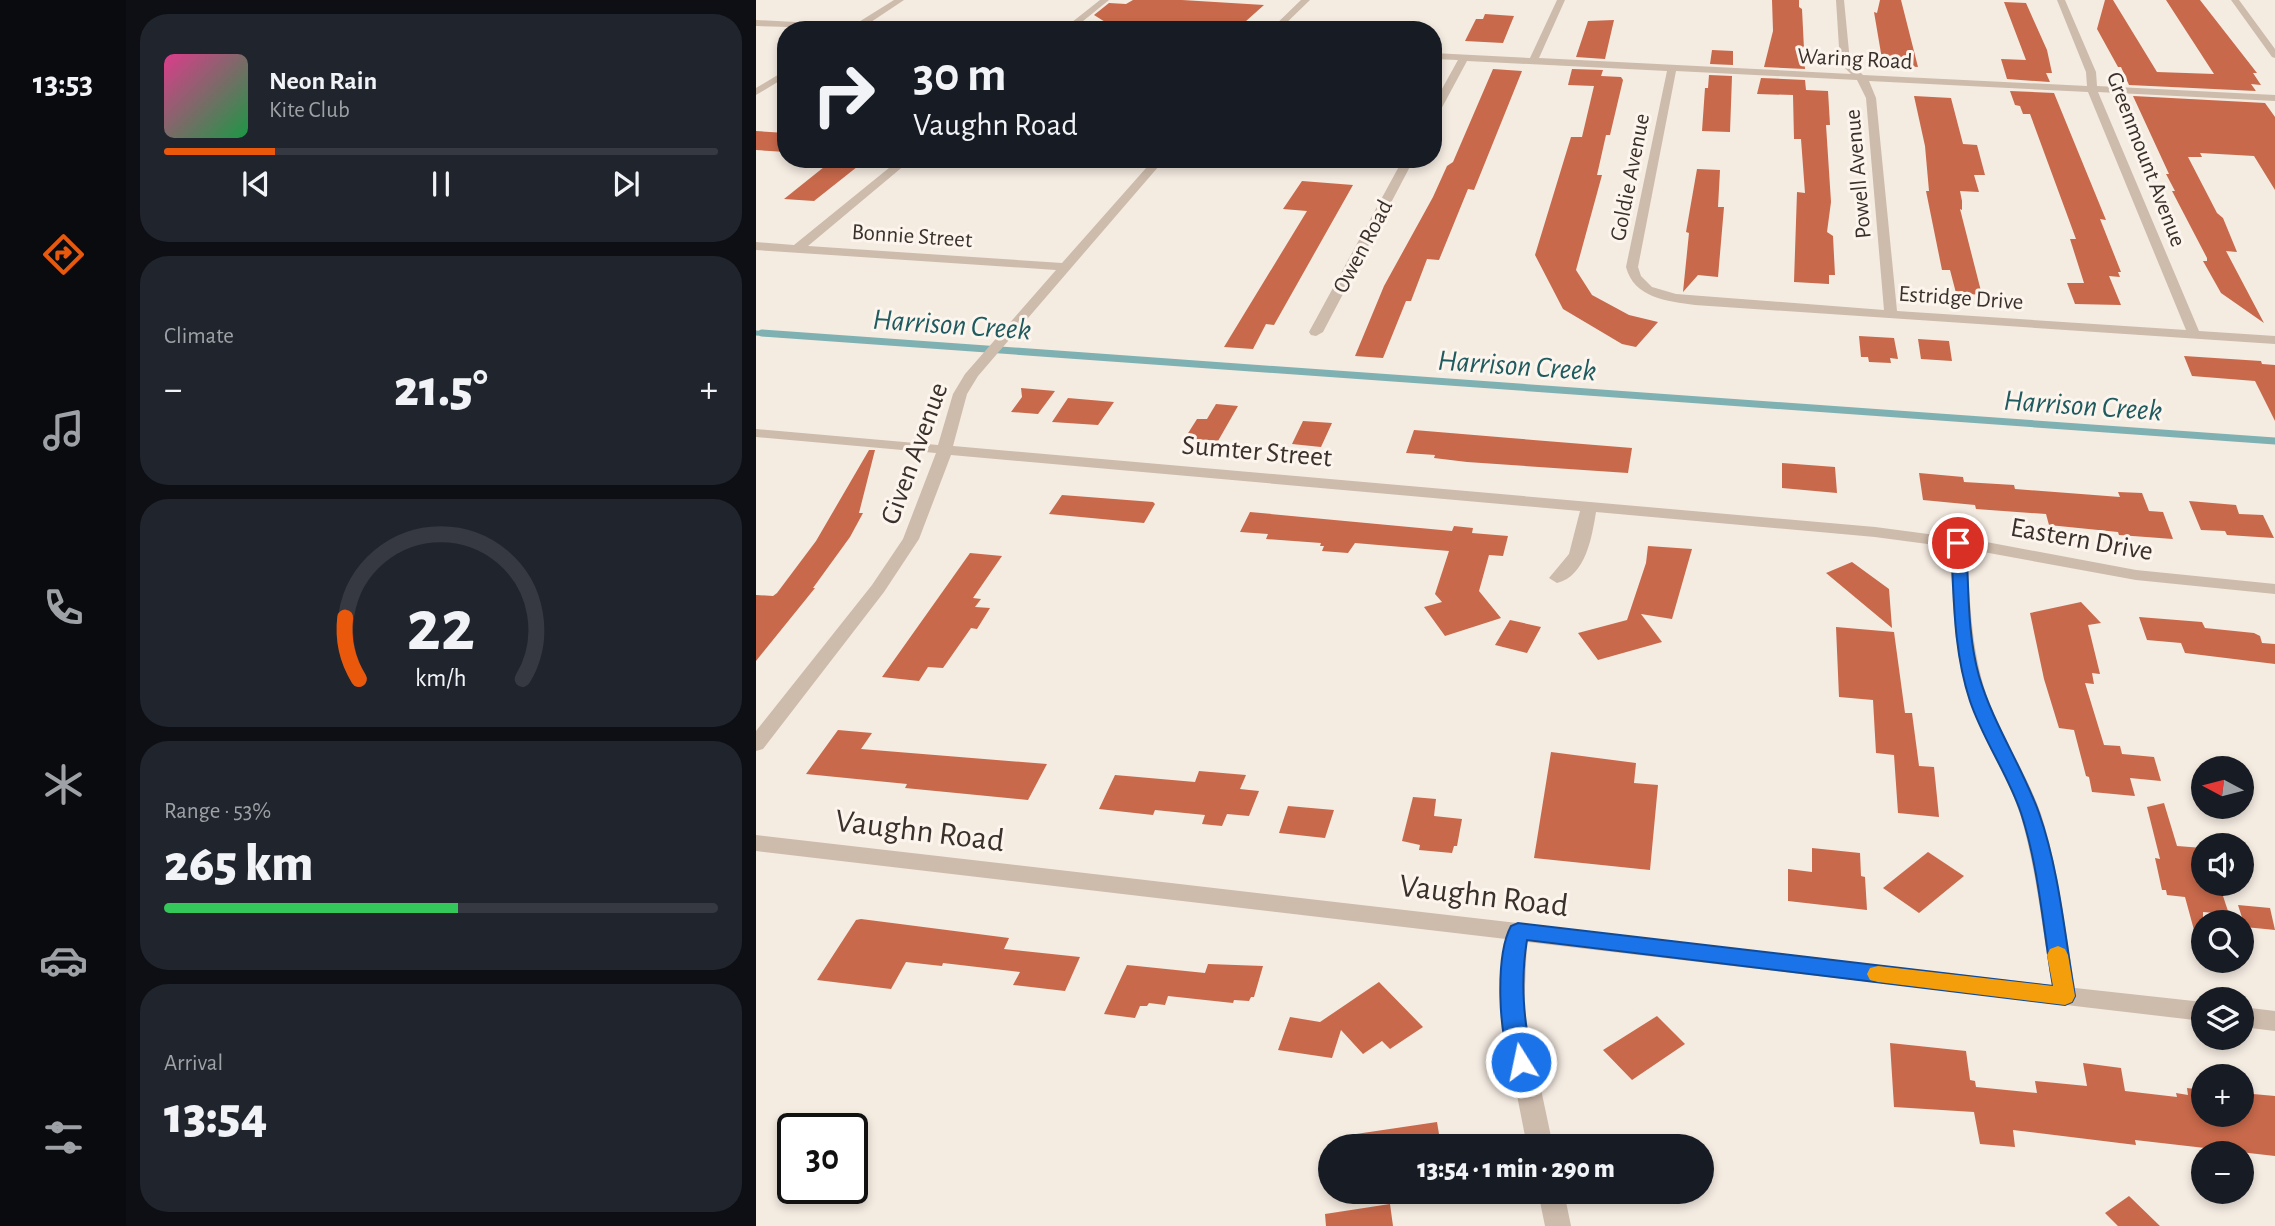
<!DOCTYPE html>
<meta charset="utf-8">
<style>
:root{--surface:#171b24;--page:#20242c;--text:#f1f3f6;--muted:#9ea1a6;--line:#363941;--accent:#ea580c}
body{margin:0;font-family:"Alegreya Sans",sans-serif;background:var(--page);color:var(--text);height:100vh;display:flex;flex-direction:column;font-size:26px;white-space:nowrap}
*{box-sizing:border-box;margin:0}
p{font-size:23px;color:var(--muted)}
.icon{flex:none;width:38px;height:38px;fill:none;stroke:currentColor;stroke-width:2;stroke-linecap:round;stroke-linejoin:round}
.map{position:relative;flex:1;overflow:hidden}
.details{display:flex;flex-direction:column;gap:14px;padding:14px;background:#0d0f14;width:630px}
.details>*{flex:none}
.guide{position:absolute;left:21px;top:21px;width:665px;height:147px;border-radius:28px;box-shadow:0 4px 10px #0003;background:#171b24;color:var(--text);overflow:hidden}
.needle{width:46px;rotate:277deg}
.fabs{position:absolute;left:1435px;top:756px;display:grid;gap:14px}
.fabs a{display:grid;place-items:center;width:63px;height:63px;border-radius:50%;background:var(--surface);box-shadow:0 4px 10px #0003;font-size:35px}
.speed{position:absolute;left:21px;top:1113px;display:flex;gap:14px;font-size:35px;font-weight:700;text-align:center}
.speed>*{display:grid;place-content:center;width:91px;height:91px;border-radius:50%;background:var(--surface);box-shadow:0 4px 10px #0003;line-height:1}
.speed .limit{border:4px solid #111;border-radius:10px;background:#fff;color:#111}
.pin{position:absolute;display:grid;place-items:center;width:60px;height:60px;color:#fff;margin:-30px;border:4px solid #fff;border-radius:50%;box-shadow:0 2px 7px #0007}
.me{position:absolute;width:77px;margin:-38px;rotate:350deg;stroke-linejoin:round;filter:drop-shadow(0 0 5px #0008)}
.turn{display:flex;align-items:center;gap:24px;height:147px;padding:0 21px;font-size:32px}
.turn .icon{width:91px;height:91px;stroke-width:2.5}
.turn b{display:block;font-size:49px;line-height:60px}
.big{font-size:52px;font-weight:800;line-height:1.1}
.details .card{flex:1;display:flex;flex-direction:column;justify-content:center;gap:10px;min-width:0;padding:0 24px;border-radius:28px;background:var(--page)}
.details .dial{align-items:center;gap:0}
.dial svg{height:182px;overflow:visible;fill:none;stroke:var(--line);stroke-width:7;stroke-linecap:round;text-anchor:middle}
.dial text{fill:var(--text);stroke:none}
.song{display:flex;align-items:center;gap:21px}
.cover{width:84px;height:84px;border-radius:10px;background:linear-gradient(135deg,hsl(330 70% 55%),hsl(140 70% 35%))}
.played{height:7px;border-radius:4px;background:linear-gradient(90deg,var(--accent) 20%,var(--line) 20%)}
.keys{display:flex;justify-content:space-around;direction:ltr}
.heat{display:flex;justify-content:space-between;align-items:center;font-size:38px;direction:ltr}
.charge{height:10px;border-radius:5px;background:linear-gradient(90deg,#34c759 53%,var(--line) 0)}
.trip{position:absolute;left:562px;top:1134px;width:396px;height:70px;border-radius:35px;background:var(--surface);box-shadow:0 4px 10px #0003;font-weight:800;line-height:70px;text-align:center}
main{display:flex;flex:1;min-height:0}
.menu{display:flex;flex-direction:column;width:126px;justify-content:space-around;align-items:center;background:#090b0e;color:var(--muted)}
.menu .icon{width:49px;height:49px}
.menu .current{color:var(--accent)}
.menu b{font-size:32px;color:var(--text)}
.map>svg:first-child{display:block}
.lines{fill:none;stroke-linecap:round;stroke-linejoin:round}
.stream-far1{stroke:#7fb0b2;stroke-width:5}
.stream{stroke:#7fb0b2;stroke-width:7}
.building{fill:#c8694b}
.minor{fill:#cdbbac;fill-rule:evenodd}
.route{fill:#1a73e8;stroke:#114b97;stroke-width:2}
.slow{fill:#f59e0b}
.labels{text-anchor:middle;stroke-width:6;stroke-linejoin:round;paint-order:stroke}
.far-street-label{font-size:23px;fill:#3b302b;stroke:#fbf5ee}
.street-label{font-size:28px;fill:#3b302b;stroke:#fbf5ee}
.water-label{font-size:30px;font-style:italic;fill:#1f5a5e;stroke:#fbf5ee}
.near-street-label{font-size:33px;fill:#3b302b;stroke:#fbf5ee}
</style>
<main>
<nav class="menu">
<b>13:53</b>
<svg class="icon current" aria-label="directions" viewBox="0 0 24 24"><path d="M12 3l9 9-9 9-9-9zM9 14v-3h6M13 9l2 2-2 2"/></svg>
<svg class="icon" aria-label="music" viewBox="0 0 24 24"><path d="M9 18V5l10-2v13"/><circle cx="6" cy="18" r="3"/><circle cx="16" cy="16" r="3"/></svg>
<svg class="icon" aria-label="phone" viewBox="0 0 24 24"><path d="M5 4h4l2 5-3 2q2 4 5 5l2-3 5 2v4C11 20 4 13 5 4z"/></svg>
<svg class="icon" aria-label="climate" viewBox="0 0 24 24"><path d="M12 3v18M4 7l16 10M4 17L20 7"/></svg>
<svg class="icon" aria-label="car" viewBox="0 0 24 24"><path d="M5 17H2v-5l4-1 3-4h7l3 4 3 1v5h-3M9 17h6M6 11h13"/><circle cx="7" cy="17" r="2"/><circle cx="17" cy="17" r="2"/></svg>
<svg class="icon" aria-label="filters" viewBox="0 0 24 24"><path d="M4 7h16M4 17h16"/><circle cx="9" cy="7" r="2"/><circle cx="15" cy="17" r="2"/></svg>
</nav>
<section class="details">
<div class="card">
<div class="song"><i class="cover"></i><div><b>Neon Rain</b><p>Kite Club</p></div></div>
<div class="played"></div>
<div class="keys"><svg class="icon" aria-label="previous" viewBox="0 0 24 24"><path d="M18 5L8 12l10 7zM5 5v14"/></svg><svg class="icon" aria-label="pause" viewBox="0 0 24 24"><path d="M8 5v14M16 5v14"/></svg><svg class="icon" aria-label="next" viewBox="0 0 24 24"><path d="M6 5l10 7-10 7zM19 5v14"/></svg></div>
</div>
<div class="card"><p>Climate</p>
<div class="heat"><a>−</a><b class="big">21.5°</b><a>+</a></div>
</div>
<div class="card dial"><svg viewBox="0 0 100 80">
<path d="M14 69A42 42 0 1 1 86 69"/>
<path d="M14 69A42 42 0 0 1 8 42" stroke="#ea580c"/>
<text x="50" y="56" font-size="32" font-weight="700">22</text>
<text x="50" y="72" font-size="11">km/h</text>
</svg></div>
<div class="card"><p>Range · 53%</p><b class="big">265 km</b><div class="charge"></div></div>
<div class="card"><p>Arrival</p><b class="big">13:54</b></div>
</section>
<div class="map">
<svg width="1519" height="1226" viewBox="0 0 1519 1226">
<rect width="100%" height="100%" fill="#f4ebe1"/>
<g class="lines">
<path class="stream-far1" d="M0,333L30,335"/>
<path class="stream" d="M6,333L1519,441"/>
</g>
<path class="building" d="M377,0H426L508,5L480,30H457L442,22L434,30H362L338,15L353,3L370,4Z
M1016,0H1043V7L1046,9L1049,69L1008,67L1017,31Z
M1124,0H1145L1162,67L1127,65L1118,12L1121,13Z
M1349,0H1357L1401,72L1458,74L1410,0H1444L1501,73H1497L1505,85L1495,84L1500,91L1373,85L1365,67H1362L1341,29Z
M1248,2L1270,3L1291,50L1296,73H1290L1294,82L1251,79L1245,59L1270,60Z
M729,14L758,16L747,43L709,41L720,19H727Z
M858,20L849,59L820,57L832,21Z
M956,50L977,51V65L954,64Z
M737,69L766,71L718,190L712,189L683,260L671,259L655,301H650L627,358L599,356L628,286L677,197L691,166L697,162Z
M816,69L847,70L845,76L865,77L867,80L854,135H850L841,175H846L820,270L836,295L873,315L902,322L880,347L866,344L807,309L779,255L815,137H826L838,86L812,85Z
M953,75L976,76L974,132L946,131L949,88H952Z
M1005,78L1049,80L1050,90L1072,91L1074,125H1070L1075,202L1071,232L1077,236L1079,275H1073V284L1038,282L1041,192L1049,193L1045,139H1038L1037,95L1001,94Z
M1254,91L1298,93L1350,220L1344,219L1365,272H1362L1364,277L1353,276L1365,305L1319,304L1311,283H1328L1314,239H1320L1274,114H1267L1264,106L1259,105Z
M1158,96L1195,98L1207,144L1221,145L1229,175H1218L1223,192L1204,191L1206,201V210L1204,209L1226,295L1200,293L1194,270H1186L1170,191H1173L1169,146Z
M1377,96L1509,103L1519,117V190L1498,156L1444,153L1446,157H1432L1461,213L1467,218L1481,252L1470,251L1508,323L1465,293L1447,261H1451V258L1416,191H1419L1410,174H1413Z
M0,131L30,133V152L0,150Z
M78,159H111L58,201L28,199Z
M941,169L964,170L962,207H968L962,277L942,275L927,292L933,233L930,232Z
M546,181L597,185L518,325L510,324L497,349L468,347L551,211L527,209Z
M1103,336L1138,338L1142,359L1134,358L1135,363L1113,362L1112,357H1105Z
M1162,339L1193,341L1196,361L1165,359Z
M1428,356L1505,361L1506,364L1519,365V421L1499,381L1436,376Z
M265,388L299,391L282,414L255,412L266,397Z
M312,398L358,402L342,425L296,422Z
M460,404L482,406L462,441L429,438L441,419H451Z
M547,421L576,423L565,447L536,444Z
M658,430L754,438L876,448L872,473L711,462L678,458L679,455L650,453Z
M113,450H119L103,513H107L94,537L57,588H59L0,661V595L17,596L21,593L60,541Z
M1026,463L1079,467L1081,493L1026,488Z
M1163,473L1207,477L1208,482L1258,485L1259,489L1364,497L1362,492L1386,493L1393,511L1407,512L1417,539L1363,535L1362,532L1293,525L1290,514L1220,509L1219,505L1167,500Z
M306,495L397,502L399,504L388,523L293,514Z
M1433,501L1480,505L1483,514L1507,515L1518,538L1471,535L1469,531L1445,530Z
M494,512L696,531L698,526L717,528L716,533L752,536L747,556L733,555L723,591L745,618L689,636L668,607L686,602L679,594L693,551L599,543L592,553L566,551L568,546H564L565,543L510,539L512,534L484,532Z
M892,546L936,549L916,619L885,614L906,642L842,660L822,633L871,620L890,563Z
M214,553L246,556L217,598L225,599L219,607L234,608L221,629L215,628L187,668L172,667L163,681L126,677Z
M1096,562L1133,589L1136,628L1070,573Z
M1325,602L1345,623L1332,625L1344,674L1336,673L1338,684L1329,683L1348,745L1364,746L1366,754L1398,757L1405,781L1374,778L1379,796L1336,792L1333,777L1330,776L1318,730L1303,728L1288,679L1274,613Z
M1383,617L1446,622L1449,628L1498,633L1504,636L1506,643L1519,644V664L1429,653L1425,643L1391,640Z
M754,620L785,627L771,653L739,645Z
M1080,627L1138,632L1149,713H1156L1163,766L1178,767L1183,817L1142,813L1138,755L1120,753L1117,700L1083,697Z
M82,730L116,733L105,749L291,764L272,800L149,788L151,784L50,774Z
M795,752L880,763L878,783L902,785L894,870L778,858Z
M443,771L490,775L484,789L503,791L493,816L471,814L466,826L446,824L449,815L399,810L397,815L343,809L359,775L439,782Z
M657,797L680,799L678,816L706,819L701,846H698L696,853L663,850L664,845L646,841Z
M1408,803L1421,846L1447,848V884H1463L1473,914L1447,912V941H1441L1429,897L1411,895L1410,890H1406L1399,858L1404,859L1391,807Z
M532,806L578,810L569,838L523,833Z
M1056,848L1104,853L1105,876L1109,877L1111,910L1032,901V869L1056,872Z
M1172,852L1208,876L1163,913L1127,888Z
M1482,905L1514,908L1519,930L1489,927Z
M105,919L253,938L248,949L324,957L309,991L257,985L264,972L187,963L186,966L150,962L135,989L61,980L100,920Z
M452,964L507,966L498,997H495L493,1001L478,1000L477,1003L412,996L409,1005L393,1003L391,1006H384L379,1018L348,1014L371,965L449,973Z
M623,982L667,1027L634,1049L626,1041L607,1054L585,1030L576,1058L522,1050L534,1017L564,1022Z
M901,1016L929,1044L876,1080L847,1050Z
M1134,1043L1210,1051L1214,1080L1219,1081L1220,1087L1281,1093L1279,1081L1331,1086L1327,1063L1365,1068L1369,1091L1421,1097L1420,1093L1432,1095L1431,1088L1447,1090V1115H1486V1093L1519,1096V1156L1379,1140L1380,1145L1257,1130L1259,1147L1224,1144L1218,1112L1138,1107Z
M681,1122L685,1146H601L600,1134Z
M1373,1196L1404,1226H1362L1349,1213Z
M634,1204L637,1226H570L569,1214Z"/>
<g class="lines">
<path class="minor" d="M138,0H148L109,26L142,30L0,26V20L98,25Z
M344,0H353L316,30H306Z
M545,0H554L523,30H514Z
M801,0H809L783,58L1095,74L1084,63L1080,0H1088L1094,62L1107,75L1331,86L1330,72L1301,0H1309L1340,72L1341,86L1519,95V101L1342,92L1443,331L1519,336V344L939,305C911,301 878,298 870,267L911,71L711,61L682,115L677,118V105L702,60L677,59V53L774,58ZM920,71L1101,80L1110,98L1128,310L920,294L896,287L885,276L882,267ZM1113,81L1332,92L1430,330L1141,311L1120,98Z
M1475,0H1483L1519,49V58L1516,57Z
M30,70V77L0,95V88Z
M144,159H156L52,246L306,263L398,159H409L222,376L211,394L197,446L1119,527L1225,541L1380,570L1519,584V594L1380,580L1211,549C1214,603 1215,657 1235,707C1250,744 1272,777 1285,814C1303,870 1309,930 1319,988L1447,1002V1021L771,942L768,1009L797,1146H771L744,1009L746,963L750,939L0,851V835L1296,985C1286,929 1281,872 1265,817C1253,778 1229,743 1215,705C1197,654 1197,600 1194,547L1119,537L840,512C836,536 830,576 801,583L793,578L813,554L824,511L195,455L163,539L128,592L7,749L0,751V731L116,585L147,539L180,453L0,437V429L182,445L197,394L209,374L300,270L0,250V242L38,245Z
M647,159H658L567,332L560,336L555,335L553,332Z
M1486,1007L1519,1011V1031L1486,1027Z
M782,1192H808L815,1226H789Z"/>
</g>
<path class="route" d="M1202,538L1210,543C1213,586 1211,634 1223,676C1237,724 1266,766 1283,813C1303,869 1309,937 1319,996L1316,1002L1309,1005L771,940C764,983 768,1020 776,1062L773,1069L765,1072L757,1069C742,1038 739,956 755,926L762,923L1297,986C1287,929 1283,868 1265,813C1252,774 1227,740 1214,701C1197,650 1198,596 1195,543Z"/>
<path class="slow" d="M1302,946L1309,949L1312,955L1319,996L1316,1002L1309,1005L1122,982L1114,980L1111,974L1114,968L1122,966L1297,986L1291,955L1294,949Z"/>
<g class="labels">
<g class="far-street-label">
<text transform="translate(1099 58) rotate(3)" y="8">Waring Road</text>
<text transform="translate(1391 159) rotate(69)" y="8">Greenmount Avenue</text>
<text transform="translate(1101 174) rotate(-95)" y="8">Powell Avenue</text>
<text transform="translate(873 177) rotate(-79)" y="8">Goldie Avenue</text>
<text transform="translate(156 235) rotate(4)" y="8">Bonnie Street</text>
<text transform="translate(606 246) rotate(-62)" y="8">Owen Road</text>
<text transform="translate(1205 297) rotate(4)" y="8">Estridge Drive</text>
</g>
<g class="street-label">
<text transform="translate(501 450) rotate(5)" y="10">Sumter Street</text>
<text transform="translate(157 453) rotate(-70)" y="10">Given Avenue</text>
<text transform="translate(1326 538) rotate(10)" y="10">Eastern Drive</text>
</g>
<g class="water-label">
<text transform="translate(196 324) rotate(4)" y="10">Harrison Creek</text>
<text transform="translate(761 365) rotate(4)" y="10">Harrison Creek</text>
<text transform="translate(1327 405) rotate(4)" y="10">Harrison Creek</text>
</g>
<g class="near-street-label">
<text transform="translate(164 829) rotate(7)" y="12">Vaughn Road</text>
<text transform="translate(728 894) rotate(7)" y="12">Vaughn Road</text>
</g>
</g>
</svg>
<div class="fabs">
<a><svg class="needle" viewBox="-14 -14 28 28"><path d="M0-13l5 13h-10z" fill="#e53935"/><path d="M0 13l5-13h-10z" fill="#9ea1a6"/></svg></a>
<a><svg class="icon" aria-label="sound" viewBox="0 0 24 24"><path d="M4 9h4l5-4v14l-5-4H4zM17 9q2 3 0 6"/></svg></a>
<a><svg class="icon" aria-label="search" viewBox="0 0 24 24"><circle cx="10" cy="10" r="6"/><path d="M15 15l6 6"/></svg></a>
<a><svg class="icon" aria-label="layers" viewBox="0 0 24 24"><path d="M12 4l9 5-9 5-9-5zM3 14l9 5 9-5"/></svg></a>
<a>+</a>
<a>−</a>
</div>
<div class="speed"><div class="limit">30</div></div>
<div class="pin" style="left:1202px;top:543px;background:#d93025"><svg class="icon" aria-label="arrive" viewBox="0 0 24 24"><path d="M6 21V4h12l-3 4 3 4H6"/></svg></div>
<svg class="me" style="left:765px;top:1062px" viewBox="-20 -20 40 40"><circle r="17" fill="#1a73e8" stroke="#fff" stroke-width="3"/><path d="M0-11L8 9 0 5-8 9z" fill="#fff"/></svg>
<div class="trip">13:54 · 1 min · 290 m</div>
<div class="guide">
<div class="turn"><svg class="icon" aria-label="right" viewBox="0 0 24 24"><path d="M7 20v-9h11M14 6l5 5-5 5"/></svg><div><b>30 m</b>Vaughn Road</div></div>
</div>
</div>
</main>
